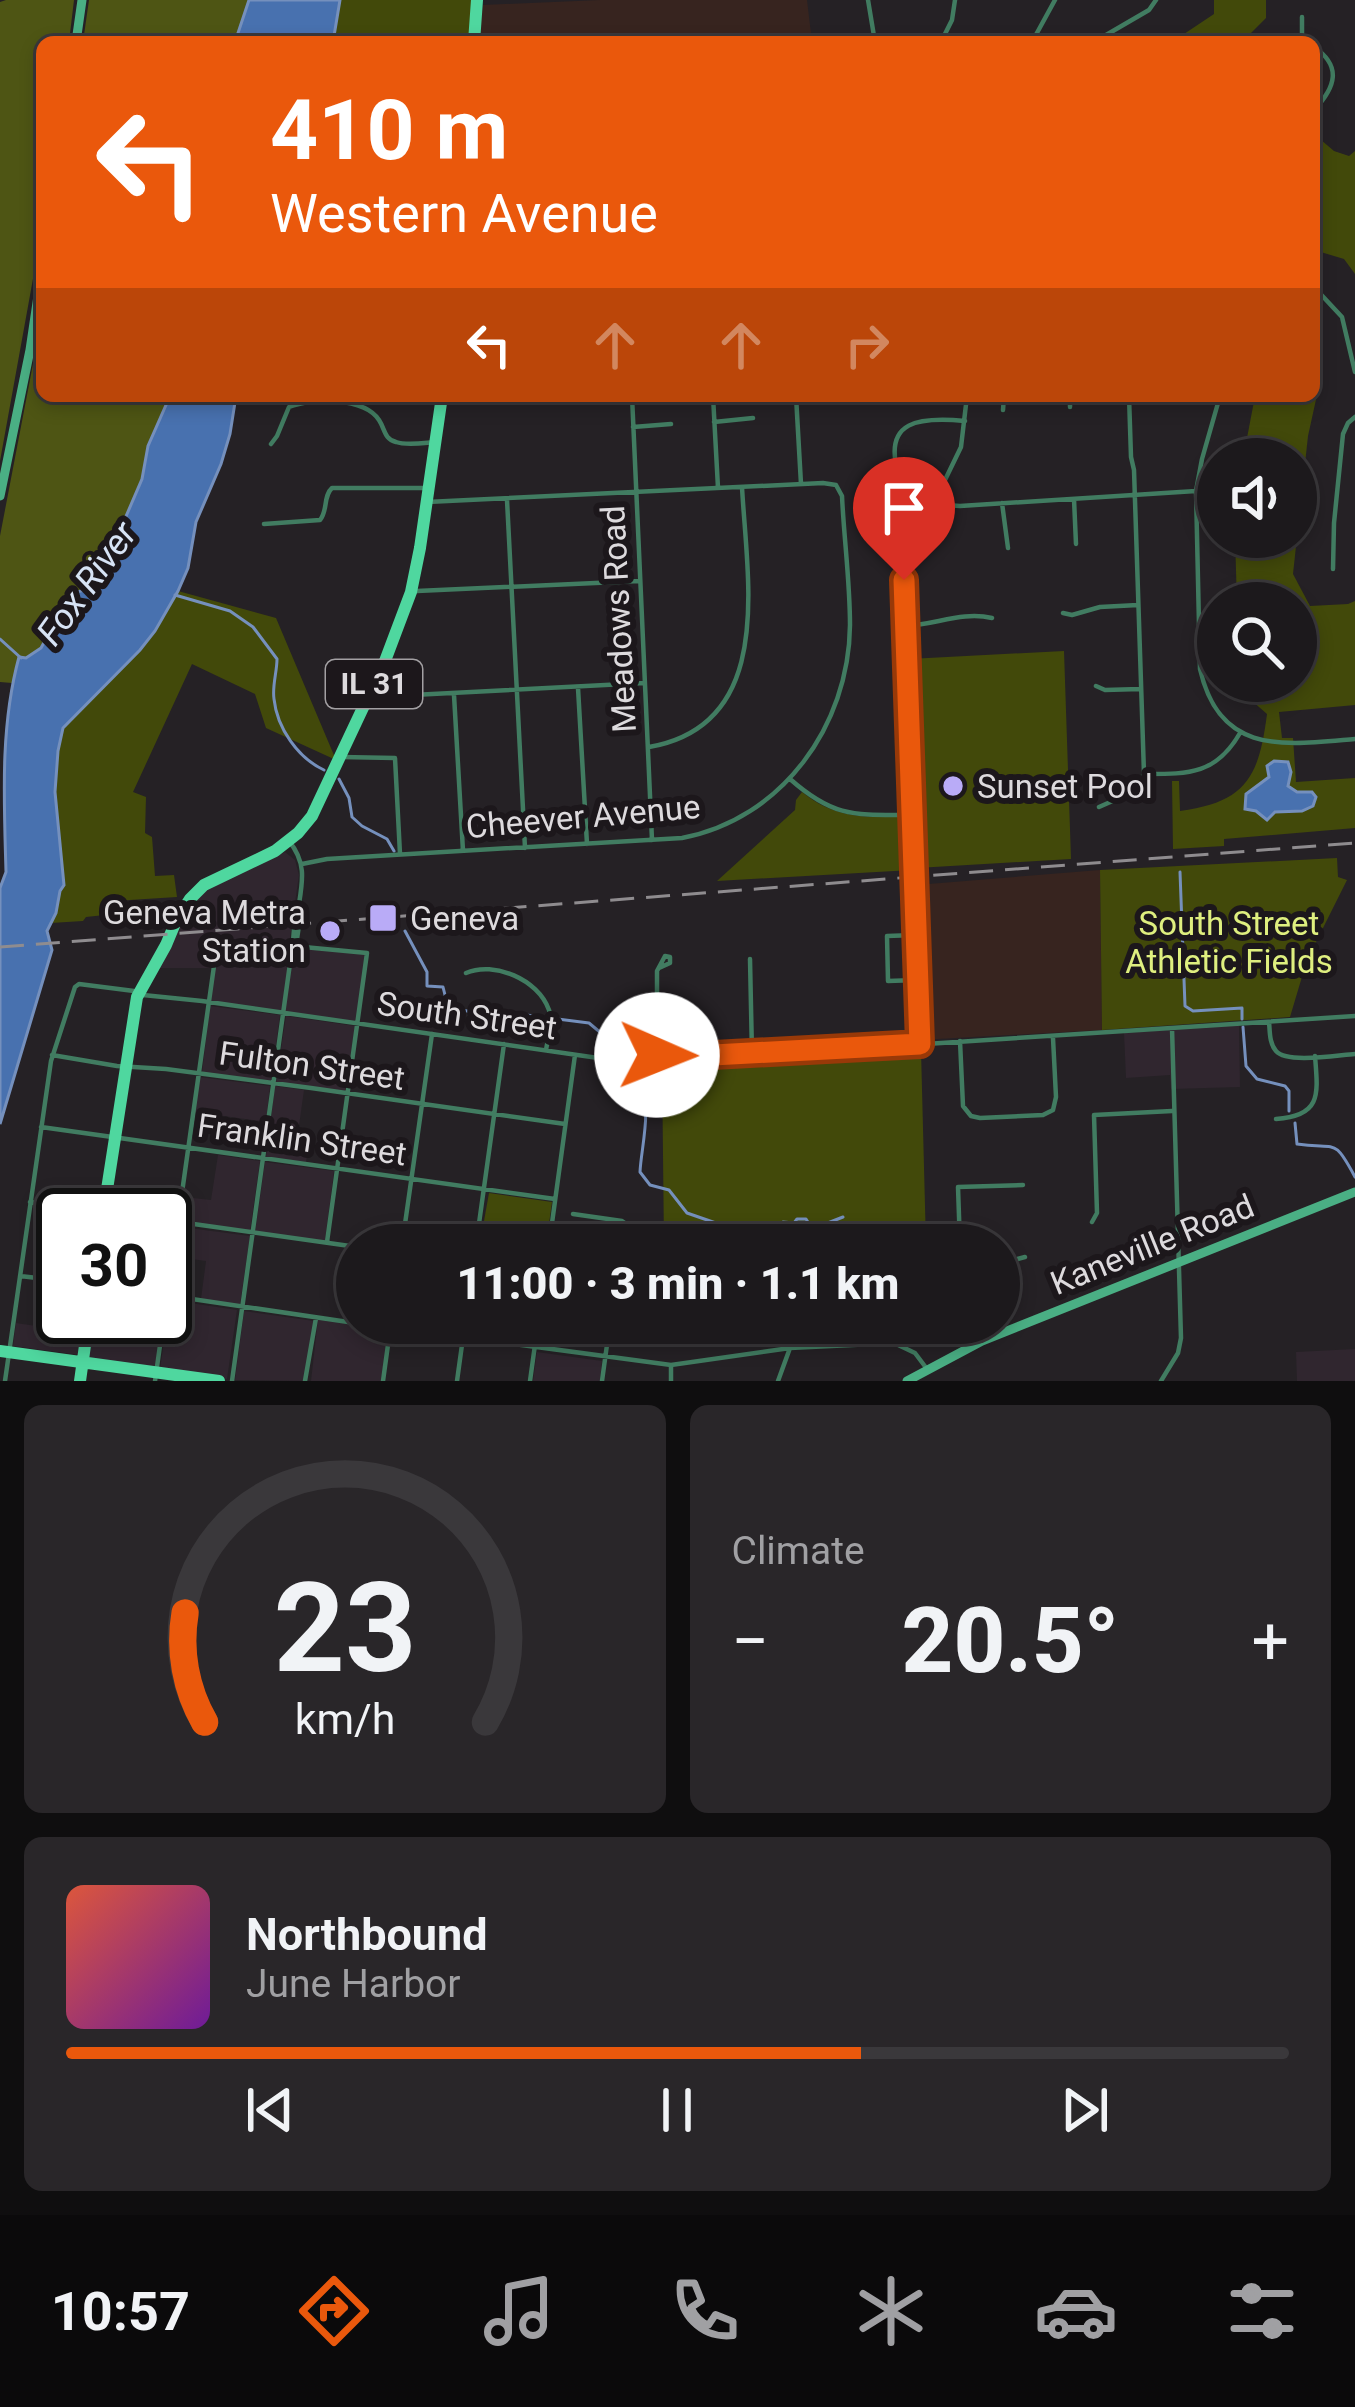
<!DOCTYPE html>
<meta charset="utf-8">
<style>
:root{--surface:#1c191c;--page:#292629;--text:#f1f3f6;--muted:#a0a0a3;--line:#3a383b;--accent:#ea580c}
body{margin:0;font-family:Roboto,sans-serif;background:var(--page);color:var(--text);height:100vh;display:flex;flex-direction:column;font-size:45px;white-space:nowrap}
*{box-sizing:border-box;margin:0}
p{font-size:39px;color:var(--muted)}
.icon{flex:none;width:66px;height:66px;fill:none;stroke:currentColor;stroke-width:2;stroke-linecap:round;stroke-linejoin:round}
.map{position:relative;height:1381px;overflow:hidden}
.drawer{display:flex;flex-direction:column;gap:24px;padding:24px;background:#0f0e0f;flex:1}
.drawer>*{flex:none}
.banner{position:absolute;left:36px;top:36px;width:1284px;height:366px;border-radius:18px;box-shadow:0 6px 18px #0003,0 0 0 3px var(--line);background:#ea580c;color:#fff;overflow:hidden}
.buttons{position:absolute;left:1197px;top:438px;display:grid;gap:24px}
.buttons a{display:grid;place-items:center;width:120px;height:120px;border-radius:50%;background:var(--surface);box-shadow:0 6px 18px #0003,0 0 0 3px var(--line);font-size:60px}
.speed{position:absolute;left:36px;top:1188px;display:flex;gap:24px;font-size:60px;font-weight:700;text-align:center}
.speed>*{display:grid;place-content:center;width:156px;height:156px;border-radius:50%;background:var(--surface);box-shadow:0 6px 18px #0003,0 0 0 3px var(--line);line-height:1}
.speed .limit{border:6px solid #111;border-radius:18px;background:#fff;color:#111}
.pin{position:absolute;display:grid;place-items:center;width:102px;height:102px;color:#fff;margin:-123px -51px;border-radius:50% 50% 50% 0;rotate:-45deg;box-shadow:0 0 12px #0007}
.pin .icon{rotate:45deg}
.me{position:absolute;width:132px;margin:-66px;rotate:91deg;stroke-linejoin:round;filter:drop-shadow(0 0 9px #0008)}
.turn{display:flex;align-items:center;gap:42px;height:252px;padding:0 36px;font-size:54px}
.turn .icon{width:156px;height:156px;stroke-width:2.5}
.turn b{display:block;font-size:84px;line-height:102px}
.lanes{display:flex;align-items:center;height:114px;padding:0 36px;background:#0003;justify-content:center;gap:60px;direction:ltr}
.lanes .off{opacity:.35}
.big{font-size:90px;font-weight:800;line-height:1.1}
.drawer .tile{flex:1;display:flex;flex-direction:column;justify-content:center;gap:18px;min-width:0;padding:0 42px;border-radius:18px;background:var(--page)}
.drawer .dial{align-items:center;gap:0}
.dial svg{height:312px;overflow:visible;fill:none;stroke:var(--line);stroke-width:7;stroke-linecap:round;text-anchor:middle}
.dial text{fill:var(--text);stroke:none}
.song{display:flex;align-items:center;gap:36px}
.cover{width:144px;height:144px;border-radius:18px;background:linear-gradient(135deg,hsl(10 70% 55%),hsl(280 70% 35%))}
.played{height:12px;border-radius:6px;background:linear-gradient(90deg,var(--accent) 65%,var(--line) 65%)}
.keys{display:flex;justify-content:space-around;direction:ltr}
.heat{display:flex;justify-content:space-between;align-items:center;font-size:66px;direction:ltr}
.drawer .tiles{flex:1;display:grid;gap:24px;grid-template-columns:1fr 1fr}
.tile:last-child{grid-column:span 2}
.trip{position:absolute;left:336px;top:1224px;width:684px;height:120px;border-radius:60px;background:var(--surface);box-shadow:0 6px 18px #0003,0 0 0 3px var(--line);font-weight:800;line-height:120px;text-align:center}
.menu{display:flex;height:192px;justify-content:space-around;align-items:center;background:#0b0a0b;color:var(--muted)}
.menu .icon{width:84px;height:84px}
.menu .on{color:var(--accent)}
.menu b{font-size:54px;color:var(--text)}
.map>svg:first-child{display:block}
.built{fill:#30262f}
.industrial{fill:#37241f}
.green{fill:#42490a}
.forest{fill:#4e5514}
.water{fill:#4871af;stroke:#7590bd;stroke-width:3}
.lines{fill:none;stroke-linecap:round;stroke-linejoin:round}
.stream{stroke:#7590bd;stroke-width:3}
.street{stroke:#417c61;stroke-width:4.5}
.secondary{stroke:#4aaf84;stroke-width:9}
.primary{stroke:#4fd79f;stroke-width:12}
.rail{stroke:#8f8c8f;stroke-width:3;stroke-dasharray:24 12;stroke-linecap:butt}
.route-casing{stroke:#983908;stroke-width:30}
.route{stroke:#ea580c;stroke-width:21}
.poi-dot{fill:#b9abf7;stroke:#1c171b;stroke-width:4.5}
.labels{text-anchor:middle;stroke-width:12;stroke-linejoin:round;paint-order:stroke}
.shield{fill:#1c171b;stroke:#a3a0a3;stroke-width:3}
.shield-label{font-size:30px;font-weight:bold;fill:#dddadd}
.street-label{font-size:33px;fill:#dddadd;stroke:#1c171b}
.poi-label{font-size:33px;fill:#dddadd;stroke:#1c171b;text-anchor:start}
.park-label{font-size:33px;fill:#dfef7f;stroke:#1c171b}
.water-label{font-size:36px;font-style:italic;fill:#d7e3f5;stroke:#1c171b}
</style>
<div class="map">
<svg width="1355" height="1381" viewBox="0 0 1355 1381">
<rect width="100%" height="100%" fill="#252125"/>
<path class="built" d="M285,852L295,860L299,875L289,945L366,955L356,1022L209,1001L214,968H157L183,916L202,893L221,881Z
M210,1006L280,1015L271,1082L202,1073Z
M286,1016L355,1026L345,1092L276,1082Z
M1239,1025L1240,1087L1171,1089L1170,1075L1126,1078L1124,1033Z
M199,1077L270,1086L266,1122L195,1112Z
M275,1086L304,1090L297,1140L309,1142L306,1162L266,1157Z
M218,1155L260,1161L250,1231L181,1222L184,1197L211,1200Z
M265,1162L334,1171L325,1241L255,1232Z
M181,1227L250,1236L240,1305L201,1299L206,1261L176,1257Z
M170,1300L237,1310L227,1379L160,1369Z
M244,1311L314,1321L305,1381L235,1380Z
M318,1319L389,1328L381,1381H311Z
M16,1323L83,1333L80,1355L13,1346Z
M91,1324L160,1334L155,1369L86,1359Z
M1355,1349V1381H1297L1296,1352Z
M537,1352L602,1361L600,1381H533Z"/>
<path class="industrial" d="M600,0H807L812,42H478L483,5Z
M1100,870L1102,1030L920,1040L916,885Z"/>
<path class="green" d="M340,0H473L469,42H333Z
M1214,0H1266V18L1242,42H1172L1214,14Z
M1314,134L1334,151L1349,156L1355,151V274L1344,259L1314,250Z
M1314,355L1318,371L1317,395L1308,436L1293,574L1310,606L1348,604L1355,601V705L1279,712L1282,738H1293L1296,782L1355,778V828L1224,839V846L1173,849L1172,781H1179L1180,811C1247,802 1259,776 1267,714L1243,693L1239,681H1296V603H1237L1235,537H1296V459H1243L1255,396H1314Z
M178,591L276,618L336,760L266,728L255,694L192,664L133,792L146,797L145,833L152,837L155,876L174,875L177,897L114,901V914L86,917L83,921L51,923L59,899L55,792L58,751L63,728L140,650L155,631Z
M1064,651L1071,859L917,868L909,659Z
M802,792C837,820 866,817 910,817L912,870L717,881L795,810L796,800Z
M1337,858L1338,877L1347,880L1307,960L1290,1017L1102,1030L1100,870Z
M921,1050L926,1245H664L662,1065Z
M489,1193L552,1202L546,1245L500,1235L499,1223L484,1221Z"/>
<path class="forest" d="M6,0H74L69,42H42V229L0,461V2Z
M89,0H249L235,42H83Z
M42,317V396H170L148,446L142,479L118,535L84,590L71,594L40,648L26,658L19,657L12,683L0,682V536Z"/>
<path class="water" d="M249,0H340L333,42H235Z
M170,396H236L230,434L221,464L196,522L188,568L178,591L155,631L140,650L63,728L58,751L55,792L64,885L60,891L56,913L47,931L52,950L0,1124V888L6,872C4,799 0,727 19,657L26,658L41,648L71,594L84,590L118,535L142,479L148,446Z
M1274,761L1288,762L1291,772L1288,786L1297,792H1312L1316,797L1313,806L1302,811L1275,812L1267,820L1256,811L1245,809L1246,794L1269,777L1267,766Z"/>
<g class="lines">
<path class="stream" d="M175,595L230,611L253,627L277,659C277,672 272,686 274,699C277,728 298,758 324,770
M0,639L21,658
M339,779L349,798L352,817L362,826L387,839L394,851
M1180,872L1185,1006L1193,1011L1242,1008V1019
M405,931L427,972V986L443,987L446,999L454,1009L474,1012L501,1021L514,1015H526L589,1023L601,1033L612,1055
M1243,1027L1246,1066L1257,1079L1285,1086L1289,1091V1111
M614,1066C623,1071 634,1075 639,1083C653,1106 641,1148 640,1172L650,1185L669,1190L687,1213L736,1230L771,1226L780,1231L783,1222L794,1223L797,1219H806L811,1227L815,1228L843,1217
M1295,1123L1297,1144C1337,1150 1333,1136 1355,1177"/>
<path class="street" d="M868,0L875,42
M941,42L952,20L955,0
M1032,42L1055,0
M1094,42L1149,10L1156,0
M1302,42V17
M1314,47C1342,66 1336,87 1314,110
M1314,287L1342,317L1355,372
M632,396L652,840
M713,396L718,488
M796,396L801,484
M1070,396V407
M1129,396L1131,457L1134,470L1144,774
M1220,396L1202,459L1196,491L1200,669C1220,756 1284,745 1355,739
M1003,410L1004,396
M714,422L753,418
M633,427L671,424
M271,444L277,436L289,407C312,398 364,397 379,420C385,429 384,439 396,442C407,446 423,443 435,442
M916,488L930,489L932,494L919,492L899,476C881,419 921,417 965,421
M934,498L946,505L960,506L1196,491
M1074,499L1076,544
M507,500L525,848
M1002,503L1008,548
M264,524L320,520C328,511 323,496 332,488H423
M1333,569L1334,523L1343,434L1348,423L1355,417
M417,591L639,581
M1063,613L1072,615L1100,607L1138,605
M905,626C935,625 962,611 992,618
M1096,686L1105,690L1140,689
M578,688L587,844
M454,695L463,851
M374,697L644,683
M649,747C776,725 747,581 742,487
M341,757L395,758L400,854
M1144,774C1188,774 1216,775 1240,733
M790,779C834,818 855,815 911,815
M1099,807L1133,792L1144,774
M289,841C306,862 303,879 299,904L302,906L297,939L293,942
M302,864L327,859L393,855L682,838C782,819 849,726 850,625C850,582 844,539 842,496L836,485L823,483L427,502
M915,935L887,936L888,981L917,980
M293,946L367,953L327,1242
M750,959L752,1054
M659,968L670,963V957L665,956
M466,973C494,961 538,979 549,1010C553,1023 548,1038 546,1050
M143,995L202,1001L612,1060L849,1049L1355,1016
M655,1015L691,1013
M1269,1022C1270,1031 1269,1043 1276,1051C1287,1064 1338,1055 1355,1054
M960,1041L963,1106L971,1116L980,1118L1043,1115L1053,1110L1056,1097L1053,1038
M920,1044L905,562L913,530L945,480L961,447L967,396
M52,1055L117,1066L166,1069L311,1088L565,1124
M657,1058V971L665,956
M1276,1119C1322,1116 1318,1094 1315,1056
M41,1127L555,1199
M30,1202L128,1215
M573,1214L622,1221L632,1228V1245
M165,1220L357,1247
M1092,1222L1097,1213L1094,1115L1172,1111
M402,1245L432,1034
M476,1245L504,1044
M549,1245L575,1055
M559,1245L561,1232L567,1227L612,1234L616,1236L617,1245
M960,1245L958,1187L1023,1185
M999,1264L1025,1257
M20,1276L63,1281
M165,1295L355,1323
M165,1313L214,966
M358,1323L671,1365L790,1348L894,1343L915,1353L927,1369
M548,1323L547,1334L552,1349
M635,1323L636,1332H640L645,1323
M974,1323L982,1341
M671,1365V1381
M5,1381L51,1061L75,987L79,984L134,991
M155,1381L164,1317
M232,1381L293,942L296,904H299
M305,1381L316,1318
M383,1381L391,1323
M457,1381L465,1323
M530,1381L538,1323
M602,1381L610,1323
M778,1381L790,1348
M1161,1381L1178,1353L1181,1338L1172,1028"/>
<path class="secondary" d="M76,42L82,0
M0,496L30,350L42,269
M907,1381L982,1341L1355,1192"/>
<path class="primary" d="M474,42L477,0
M103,1215L137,997L166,945L176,921L190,899L204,885L275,851L298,833L312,816L385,661L411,592L420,548L442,396
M0,1351L219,1381
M80,1381L89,1317"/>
<path class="rail" d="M0,947L1355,843"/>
</g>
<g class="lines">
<g class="route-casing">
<path id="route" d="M657,1055L658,1058L920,1044L904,580"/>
</g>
<use href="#route" class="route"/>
</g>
<g class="poi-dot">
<circle cx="953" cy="786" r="12"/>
<rect x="368" y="903" width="30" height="30" rx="6"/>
<circle cx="330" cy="931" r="12"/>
</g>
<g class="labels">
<rect class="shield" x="326" y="660" width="96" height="48" rx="9"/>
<g class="shield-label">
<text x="374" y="694">IL 31</text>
</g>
<g class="street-label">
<text transform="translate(618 619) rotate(-93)" y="12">Meadows Road</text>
<text transform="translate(583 816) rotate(-5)" y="12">Cheever Avenue</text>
<text transform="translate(467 1015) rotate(8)" y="12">South Street</text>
<text transform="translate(312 1065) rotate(8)" y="12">Fulton Street</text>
<text transform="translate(302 1139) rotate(8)" y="12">Franklin Street</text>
<text transform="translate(1152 1244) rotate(-22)" y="12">Kaneville Road</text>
</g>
<g class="poi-label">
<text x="977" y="798">Sunset Pool</text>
<text x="306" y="924" text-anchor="end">Geneva Metra<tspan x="306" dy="38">Station</tspan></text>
<text x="410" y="930">Geneva</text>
</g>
<g class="park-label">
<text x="1229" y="935">South Street<tspan x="1229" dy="38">Athletic Fields</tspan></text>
</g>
<g class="water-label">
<text transform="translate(86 583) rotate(-54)" y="13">Fox River</text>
</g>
</g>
</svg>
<div class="buttons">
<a><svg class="icon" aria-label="sound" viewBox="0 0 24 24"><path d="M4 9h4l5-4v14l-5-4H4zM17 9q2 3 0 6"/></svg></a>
<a><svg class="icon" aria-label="search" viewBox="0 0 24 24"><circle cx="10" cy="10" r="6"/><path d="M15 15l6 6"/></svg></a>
</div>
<div class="speed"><div class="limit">30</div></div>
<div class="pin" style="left:904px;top:580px;background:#d93025"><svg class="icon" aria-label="arrive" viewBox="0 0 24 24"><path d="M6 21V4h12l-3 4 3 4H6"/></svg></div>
<svg class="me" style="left:657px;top:1055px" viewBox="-20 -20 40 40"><circle r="19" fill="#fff"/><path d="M0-13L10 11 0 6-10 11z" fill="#ea580c"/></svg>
<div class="trip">11:00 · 3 min · 1.1 km</div>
<div class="banner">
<div class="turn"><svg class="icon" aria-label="left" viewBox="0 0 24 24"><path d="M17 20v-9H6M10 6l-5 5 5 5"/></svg><div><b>410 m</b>Western Avenue</div></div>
<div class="lanes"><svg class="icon" aria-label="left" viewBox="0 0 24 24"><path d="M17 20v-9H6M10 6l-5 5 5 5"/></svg><svg class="icon off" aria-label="ahead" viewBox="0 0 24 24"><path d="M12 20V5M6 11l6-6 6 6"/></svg><svg class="icon off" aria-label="ahead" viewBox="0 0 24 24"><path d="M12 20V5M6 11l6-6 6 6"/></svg><svg class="icon off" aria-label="right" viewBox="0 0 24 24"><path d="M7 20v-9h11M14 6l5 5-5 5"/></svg></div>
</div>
</div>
<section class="drawer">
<div class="tiles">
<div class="tile dial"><svg viewBox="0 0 100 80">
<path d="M14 69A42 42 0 1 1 86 69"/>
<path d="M14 69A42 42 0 0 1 9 41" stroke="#ea580c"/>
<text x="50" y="56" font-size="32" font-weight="700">23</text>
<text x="50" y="72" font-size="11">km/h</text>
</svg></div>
<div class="tile"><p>Climate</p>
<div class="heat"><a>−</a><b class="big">20.5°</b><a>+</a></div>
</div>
<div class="tile">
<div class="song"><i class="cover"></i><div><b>Northbound</b><p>June Harbor</p></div></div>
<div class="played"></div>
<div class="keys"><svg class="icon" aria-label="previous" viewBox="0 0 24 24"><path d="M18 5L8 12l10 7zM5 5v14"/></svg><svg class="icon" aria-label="pause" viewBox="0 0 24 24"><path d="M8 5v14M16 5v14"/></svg><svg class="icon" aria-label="next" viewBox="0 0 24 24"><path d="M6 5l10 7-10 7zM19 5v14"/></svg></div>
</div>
</div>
</section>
<nav class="menu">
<b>10:57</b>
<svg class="icon on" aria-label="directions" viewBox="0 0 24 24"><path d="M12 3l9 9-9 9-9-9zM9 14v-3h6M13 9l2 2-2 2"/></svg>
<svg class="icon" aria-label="music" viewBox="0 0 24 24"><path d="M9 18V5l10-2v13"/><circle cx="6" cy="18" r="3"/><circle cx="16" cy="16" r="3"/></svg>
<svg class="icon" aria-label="phone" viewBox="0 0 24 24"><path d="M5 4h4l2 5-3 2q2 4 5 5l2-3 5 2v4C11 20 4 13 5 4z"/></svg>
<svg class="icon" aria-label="climate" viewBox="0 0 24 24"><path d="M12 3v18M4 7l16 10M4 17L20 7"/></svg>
<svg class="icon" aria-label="car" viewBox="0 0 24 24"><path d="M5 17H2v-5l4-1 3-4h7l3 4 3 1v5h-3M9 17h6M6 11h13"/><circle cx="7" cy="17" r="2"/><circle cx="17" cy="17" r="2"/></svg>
<svg class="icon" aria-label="filters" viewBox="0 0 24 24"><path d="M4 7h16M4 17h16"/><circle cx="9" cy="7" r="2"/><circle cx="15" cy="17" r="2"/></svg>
</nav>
